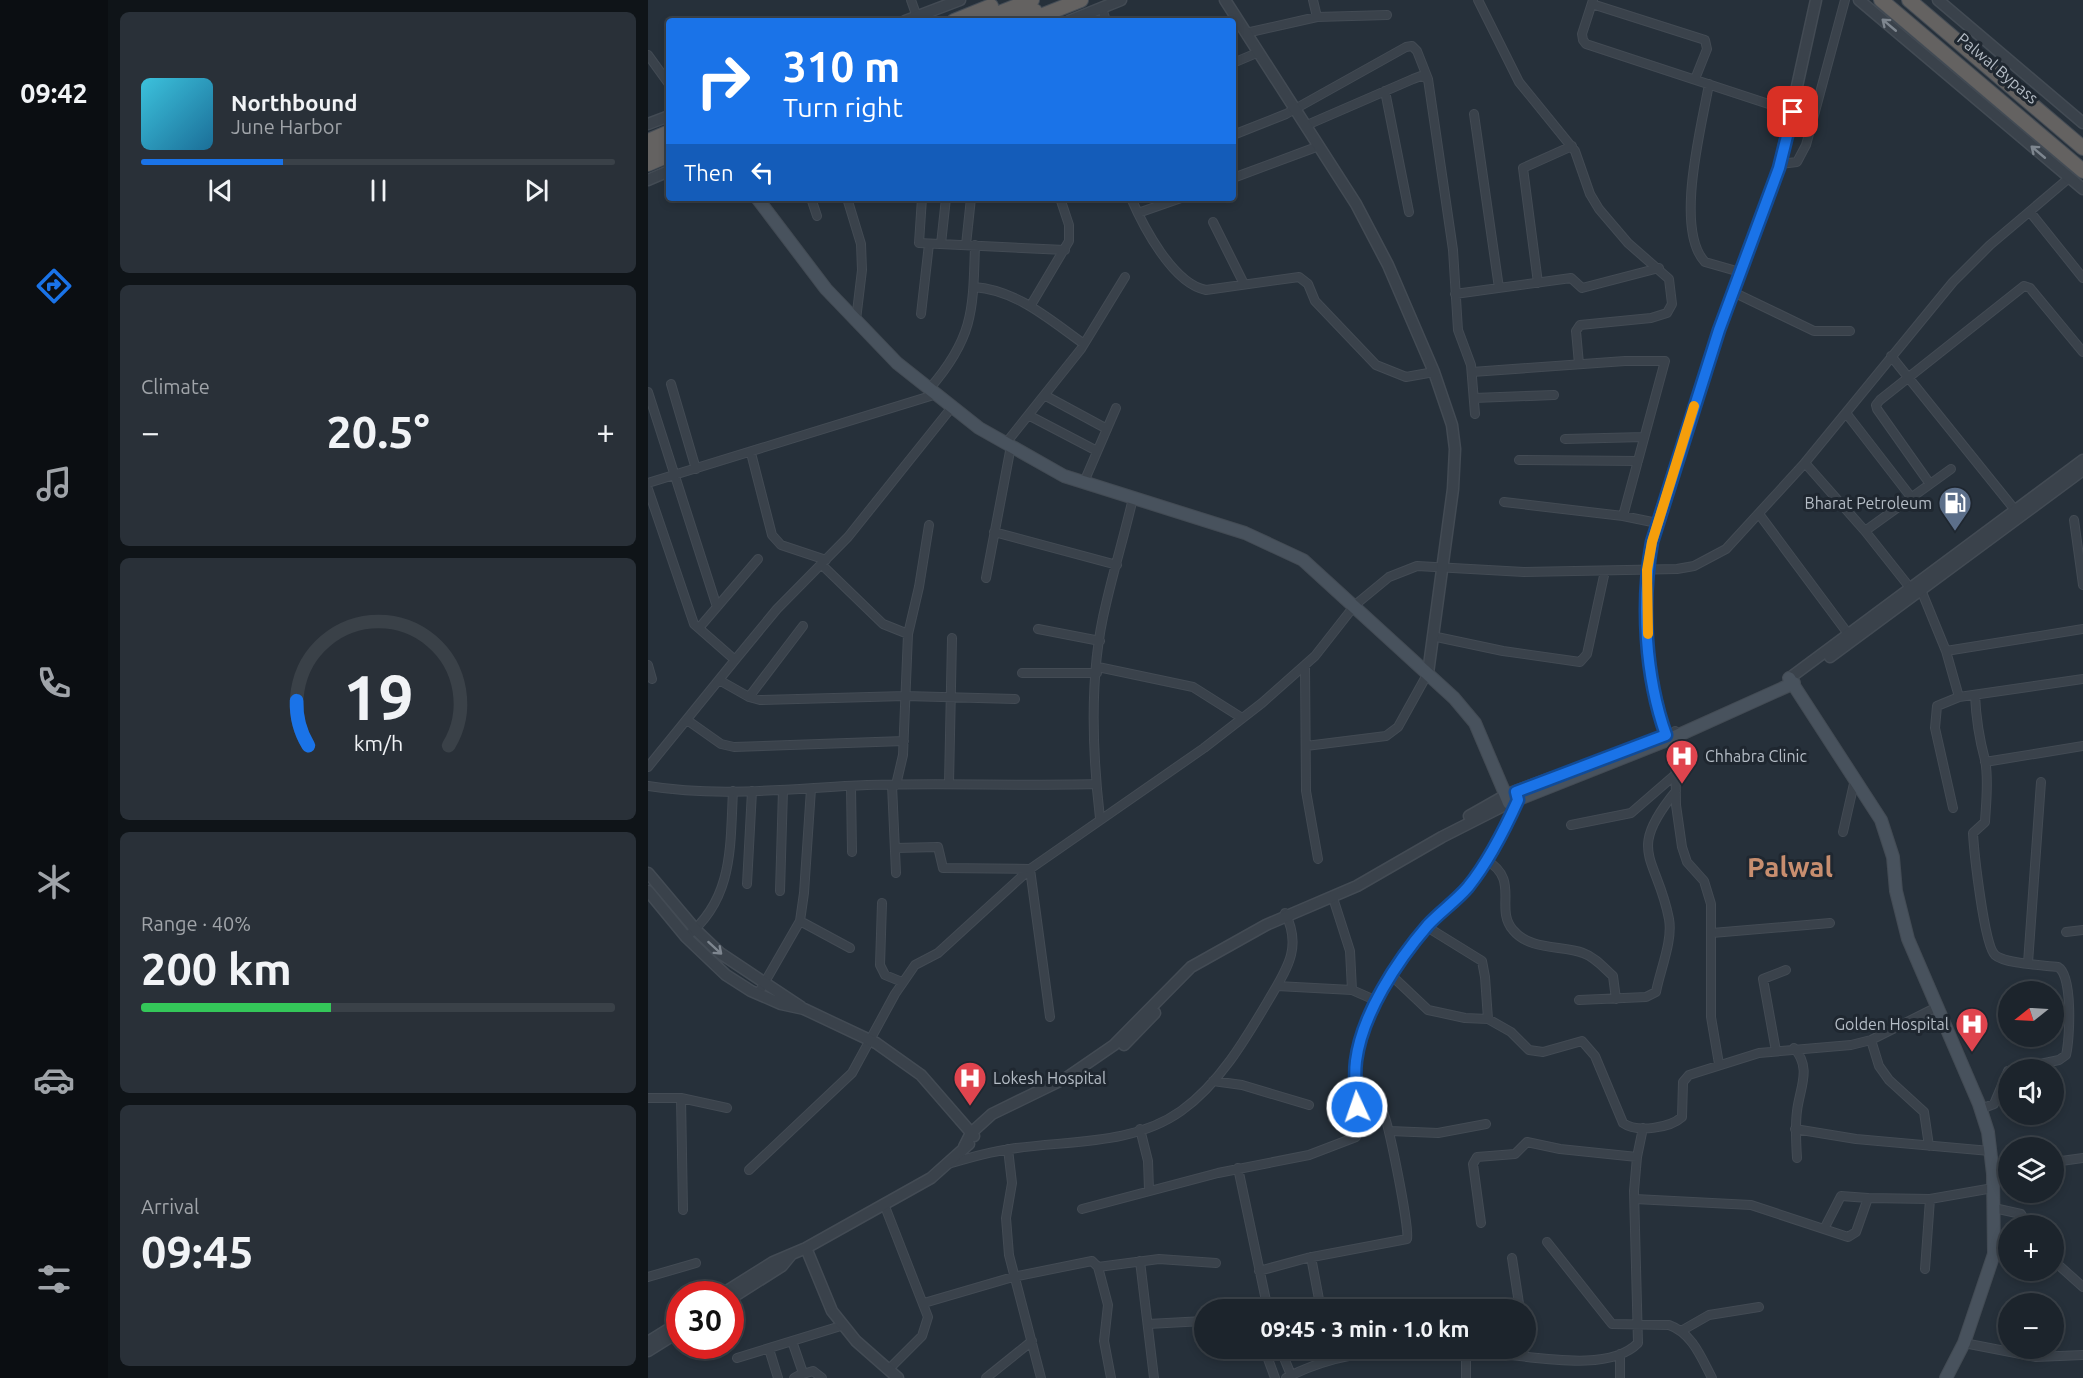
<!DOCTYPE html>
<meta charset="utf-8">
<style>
:root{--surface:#1c242c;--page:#293038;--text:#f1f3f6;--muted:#a0a4a9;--line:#3a4148;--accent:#1a73e8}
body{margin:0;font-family:Ubuntu,sans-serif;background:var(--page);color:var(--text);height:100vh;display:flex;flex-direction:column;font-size:22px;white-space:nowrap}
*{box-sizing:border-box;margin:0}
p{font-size:20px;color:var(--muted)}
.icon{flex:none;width:33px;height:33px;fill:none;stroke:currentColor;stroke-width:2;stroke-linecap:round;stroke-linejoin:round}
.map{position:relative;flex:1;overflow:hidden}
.sheet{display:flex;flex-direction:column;gap:12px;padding:12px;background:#0f1418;width:540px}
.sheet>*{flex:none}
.banner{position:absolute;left:18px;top:18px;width:570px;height:183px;border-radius:6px;box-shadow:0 3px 9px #0003,0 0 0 2px var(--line);background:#1a73e8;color:#fff;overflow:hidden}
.needle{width:39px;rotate:252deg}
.tools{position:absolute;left:1350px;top:981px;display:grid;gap:12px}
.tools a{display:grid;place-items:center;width:66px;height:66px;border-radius:50%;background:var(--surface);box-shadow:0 3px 9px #0003,0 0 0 2px var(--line);font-size:30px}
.speed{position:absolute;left:18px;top:1281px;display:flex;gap:12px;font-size:30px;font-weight:700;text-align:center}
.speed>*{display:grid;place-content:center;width:78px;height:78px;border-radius:50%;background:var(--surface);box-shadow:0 3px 9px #0003,0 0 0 2px var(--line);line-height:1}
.speed .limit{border:9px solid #d22;background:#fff;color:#111}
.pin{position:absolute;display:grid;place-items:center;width:51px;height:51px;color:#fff;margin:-26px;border-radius:12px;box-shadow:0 3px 9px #0006}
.me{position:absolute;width:66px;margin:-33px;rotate:357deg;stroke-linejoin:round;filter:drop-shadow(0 0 4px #0008)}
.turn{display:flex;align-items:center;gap:21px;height:126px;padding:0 18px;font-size:27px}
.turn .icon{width:78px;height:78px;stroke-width:2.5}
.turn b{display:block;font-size:42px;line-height:51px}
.then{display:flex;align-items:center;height:57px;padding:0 18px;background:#0003;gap:12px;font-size:22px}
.big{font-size:45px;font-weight:600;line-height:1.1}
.sheet .widget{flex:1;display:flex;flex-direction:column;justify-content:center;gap:9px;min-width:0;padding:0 21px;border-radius:9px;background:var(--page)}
.sheet .dial{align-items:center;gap:0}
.dial svg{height:156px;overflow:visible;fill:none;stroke:var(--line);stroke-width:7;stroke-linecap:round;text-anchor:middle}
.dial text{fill:var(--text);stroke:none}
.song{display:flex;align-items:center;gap:18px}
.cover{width:72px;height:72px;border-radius:9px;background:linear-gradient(135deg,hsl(190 70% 55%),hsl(200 70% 35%))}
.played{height:6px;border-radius:3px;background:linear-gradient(90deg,var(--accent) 30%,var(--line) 30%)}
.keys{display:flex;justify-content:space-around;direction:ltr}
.heat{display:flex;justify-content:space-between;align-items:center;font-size:33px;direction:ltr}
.charge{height:9px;border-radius:4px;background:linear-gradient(90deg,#34c759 40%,var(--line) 0)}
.trip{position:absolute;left:546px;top:1299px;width:342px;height:60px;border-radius:30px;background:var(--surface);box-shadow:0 3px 9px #0003,0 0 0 2px var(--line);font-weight:600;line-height:60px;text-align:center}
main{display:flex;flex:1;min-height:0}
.dock{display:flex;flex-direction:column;width:108px;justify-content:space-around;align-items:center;background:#0b0e12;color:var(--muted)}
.dock .icon{width:42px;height:42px}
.dock .on{color:var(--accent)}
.dock b{font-size:27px;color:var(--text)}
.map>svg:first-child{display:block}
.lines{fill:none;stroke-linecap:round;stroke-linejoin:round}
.minor-casing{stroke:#434b54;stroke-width:10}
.tertiary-casing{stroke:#434b54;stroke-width:13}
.secondary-casing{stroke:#434b54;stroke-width:14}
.trunk-casing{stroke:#454d56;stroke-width:16}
.minor{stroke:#3a424b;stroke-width:8}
.tertiary{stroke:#3a424b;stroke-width:10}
.secondary{stroke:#48525d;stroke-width:12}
.trunk{stroke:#646261;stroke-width:14}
.oneway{stroke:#7e868f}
.route-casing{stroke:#114b97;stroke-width:15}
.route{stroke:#1a73e8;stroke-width:10}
.slow{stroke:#f59e0b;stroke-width:10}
.labels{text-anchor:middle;stroke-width:6;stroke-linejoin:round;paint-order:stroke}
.street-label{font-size:16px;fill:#b5bdc6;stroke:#1f2730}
.poi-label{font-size:16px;fill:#b5bdc6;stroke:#1f2730;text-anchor:end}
.town-label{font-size:28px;font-weight:bold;fill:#c88e6f;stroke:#1f2730}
</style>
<main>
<nav class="dock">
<b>09:42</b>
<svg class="icon on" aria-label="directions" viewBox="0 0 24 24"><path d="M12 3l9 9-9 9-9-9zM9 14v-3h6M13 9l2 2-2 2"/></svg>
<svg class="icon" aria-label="music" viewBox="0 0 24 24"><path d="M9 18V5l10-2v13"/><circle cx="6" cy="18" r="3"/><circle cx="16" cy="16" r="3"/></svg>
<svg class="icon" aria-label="phone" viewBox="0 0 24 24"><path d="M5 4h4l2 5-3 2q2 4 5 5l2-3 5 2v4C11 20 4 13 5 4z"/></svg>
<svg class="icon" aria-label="climate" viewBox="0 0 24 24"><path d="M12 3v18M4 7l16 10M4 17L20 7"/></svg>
<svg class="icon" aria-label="car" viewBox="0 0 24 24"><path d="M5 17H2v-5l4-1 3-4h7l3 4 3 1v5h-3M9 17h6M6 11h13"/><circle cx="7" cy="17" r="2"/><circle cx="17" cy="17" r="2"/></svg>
<svg class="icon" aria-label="filters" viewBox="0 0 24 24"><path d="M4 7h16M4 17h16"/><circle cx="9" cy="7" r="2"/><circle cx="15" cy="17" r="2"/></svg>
</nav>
<section class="sheet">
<div class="widget">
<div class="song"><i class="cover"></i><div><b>Northbound</b><p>June Harbor</p></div></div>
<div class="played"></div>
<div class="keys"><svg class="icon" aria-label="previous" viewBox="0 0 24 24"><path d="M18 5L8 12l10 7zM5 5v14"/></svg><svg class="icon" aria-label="pause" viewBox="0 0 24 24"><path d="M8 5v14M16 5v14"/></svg><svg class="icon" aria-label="next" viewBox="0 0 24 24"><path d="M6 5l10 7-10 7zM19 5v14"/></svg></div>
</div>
<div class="widget"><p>Climate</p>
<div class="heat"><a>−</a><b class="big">20.5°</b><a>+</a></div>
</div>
<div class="widget dial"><svg viewBox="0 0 100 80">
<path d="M14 69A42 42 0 1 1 86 69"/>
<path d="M14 69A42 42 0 0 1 8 46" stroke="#1a73e8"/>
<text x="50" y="56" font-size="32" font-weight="700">19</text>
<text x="50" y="72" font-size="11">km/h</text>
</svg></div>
<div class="widget"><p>Range · 40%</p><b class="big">200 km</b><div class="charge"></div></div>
<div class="widget"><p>Arrival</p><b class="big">09:45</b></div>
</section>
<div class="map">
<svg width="1435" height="1378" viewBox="0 0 1435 1378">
<rect width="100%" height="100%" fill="#26303a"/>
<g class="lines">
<g class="minor-casing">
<path id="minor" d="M263,0L269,17
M665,0L669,17
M830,0L871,82L927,151L942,194L951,209L980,243L1021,279L1024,304L1019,313L1003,318L932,325L928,331L931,364
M945,0L934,34L935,40L938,44L1145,112
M944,4L1057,40L1059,49L1047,79
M454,8L458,21
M598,33L669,17L739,15
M0,55L21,84
M585,63L611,52
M1061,84C1054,125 1026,229 1057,262L1092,272
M737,91L761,212
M826,114L851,288
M659,125L765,79L773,76L780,79L805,250L810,330L823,365L827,414
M585,135L638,114L758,47L764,46L769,51L780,79
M1132,164L1149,162L1158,145L1197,0
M585,178L671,146
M163,198L169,216
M199,198L213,244L214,270L208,320
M274,198L271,243L417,250
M483,198C495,226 525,284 558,290L651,277L660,284L667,301L728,365L758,377L786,372
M1382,212L1435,278
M490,213L533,198
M565,222L596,284
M293,244L298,198
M318,245L323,198
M890,283L875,168L924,146
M326,287C369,290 402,320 436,344
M1085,292L1166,331H1202
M807,294L923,278L934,288L1011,268
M383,305L421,241V225L412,198
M273,314L281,244
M1243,356L1367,510
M824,372L977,361H1017L975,516
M23,384L48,469
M282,388C326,337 325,310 327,245
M0,392L69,607
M398,396L459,429
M826,398L906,395
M1198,413L1263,497
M382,416L449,451
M917,439L996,437
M358,443L433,349L477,277
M103,453L124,535L133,545L178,560
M871,460L990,461
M1157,463L1217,531L1263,589
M436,482L468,408
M0,483L289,394
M1282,484L1229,409L1228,405L1232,400L1376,286L1382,288L1435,352
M0,489L46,624L87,660L129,609L200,537L304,407
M856,502L975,516L1009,523
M1111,514L1201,635
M1426,520L1435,585
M1217,531L1303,469
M346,532L469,565
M173,564L235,624L260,634L255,755L248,785
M338,578L363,446
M1271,585L1298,651L1311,697
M51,628L110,559
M390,629L452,641
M260,634L271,587L281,525
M784,636L855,651L932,662L939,654L957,571
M1298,651L1435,629
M0,665L4,679
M657,666L658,791L670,859
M450,667L545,687L594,718
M374,673H449
M71,680L101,697L112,700L257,696L367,699
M1327,695C1328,718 1331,738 1337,760C1341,779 1338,803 1337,822L1325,833C1326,851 1336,945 1347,955C1357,964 1396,965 1410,967C1425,975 1422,1039 1418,1055L1411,1060L1363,1070
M101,697L155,626
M39,720L73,744L86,747L256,741
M1027,731L1028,805L1034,847L1039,862L1056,881L1063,904V1017L1071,1064
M658,746L738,736L750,727L780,673
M1337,762L1435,746
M0,767L87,660
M301,784L304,638
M244,785L248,873
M0,786C73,798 146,788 219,785C296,783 372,786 448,784
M203,787L204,852
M1305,808L1287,728L1289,706L1311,697L1435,679
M452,818C444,750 441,672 458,604C466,569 477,533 485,498
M923,825L983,813L1028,774
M1195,832L1207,779
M247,848L290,847L295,868L382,869L402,1017
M838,860C873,880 846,908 865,930C882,951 915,945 935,953C947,957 956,968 965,976L968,999
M99,884L104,791
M132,891L135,790
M685,898L702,951L704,990
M234,903L232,965L237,975L254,982
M152,921L202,948
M779,927L834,961L837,977L840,1019
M1418,932L1435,930
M1064,933L1182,923
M38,937C86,899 82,846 85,791
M1380,963L1393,782
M743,975L780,1010L817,1018L840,1019L863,1032L881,1050L895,1052L934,1041L947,1056L975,1123C989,1133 1022,1128 1034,1117L1035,1082L1041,1075L1111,1053L1203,1045L1223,1040L1289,1007
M629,986L704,990L729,1001
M110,994L152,921L156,893L163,789
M931,1000L998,997L1008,992C1012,970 1025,941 1021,919C1009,856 977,853 1028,791
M1223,1040L1231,1066L1241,1080L1276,1112L1281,1146
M1146,1048C1164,1068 1152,1087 1149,1111C1147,1126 1148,1142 1149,1158
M1128,1051L1115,979L1138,970
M565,1081L594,1085L661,1105
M0,1098H33L79,1108
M33,1098L35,1210
M1333,1109L1346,1104L1360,1071
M492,1129L500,1161L501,1190
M1147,1129L1208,1139L1342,1151
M742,1131L790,1133L838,1124
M360,1149L364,1183L358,1218L361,1255L393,1378
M1406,1162L1435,1158
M300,1164C320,1158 341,1152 362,1149C419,1140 484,1146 533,1111C571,1084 597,1040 620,1001C638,970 655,948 637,913
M590,1168L620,1310
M101,1170L204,1073L247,994L267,965L290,953L382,869L556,748L614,703L667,656L707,605L741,577L769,566L876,572L1029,569L1046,566L1078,549L1155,465L1305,282L1342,245L1421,178
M1345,1174L1360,1171
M987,1199L1103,1205L1200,1237L1208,1232L1220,1198L1282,1199L1345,1188
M236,1204L280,1317L274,1336L241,1369
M1346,1208L1373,1214L1380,1226
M434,1209L570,1173L661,1155L708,1137L711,1126L707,1064L710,1046L729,1001L754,956L782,923L819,888L845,850L869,798
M833,1223L825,1164L829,1157L867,1154L879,1142L912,1149L989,1157
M1176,1229L1193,1196L1220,1198
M899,1242L964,1324L1021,1325C1044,1333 1053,1357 1064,1378
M663,1257L673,1310
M864,1258L872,1310
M492,1261L506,1378
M1406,1261L1435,1287
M450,1267L511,1259L568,1263
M1277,1269L1282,1199
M611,1271L659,1258L759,1239C762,1230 740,1118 734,1110L709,1111
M0,1277L48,1263
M276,1303L365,1277L444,1261L450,1267L460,1305L456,1341L463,1378
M500,1324L556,1321
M1033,1331L1061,1315L1111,1307
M144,1341L155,1373L146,1378
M1316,1343L1388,1357L1435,1355
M616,1348L627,1378
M632,1348L643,1375
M680,1348L682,1360
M121,1349L130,1378
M972,1354V1378
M89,1358L196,1325
M155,1374L165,1371L174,1378
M338,1378L384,1341
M638,1378C692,1349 758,1346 818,1352
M818,1378V1352C864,1350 956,1378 990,1343L986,1191L989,1157L995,1128"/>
</g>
<g class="tertiary-casing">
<path id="tertiary" d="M577,0L708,204L740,265L786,372L804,425L807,449L805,489L780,673
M1211,0L1435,189
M1290,0L1435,123
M257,21L312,0
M421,21L473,0
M0,124L21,116
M0,180L21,171
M1182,657L1435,470
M1143,677L1435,460
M1020,740C998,679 992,605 1004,542L1071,330L1131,168L1168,0
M821,816L858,795
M0,873L48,930L72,953L153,1007
M0,891L38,937L78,975L103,991L133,1004L156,1009L228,1043L273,1075L326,1136
M476,1045L507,1013
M316,1147L323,1133L344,1114L418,1078L466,1045L543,967L618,925L709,886L794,837L861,803
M158,1248L184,1311L208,1341L250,1378
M74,1294L125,1262L158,1248L283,1178L321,1144
M82,1299L134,1266L143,1255
M0,1342L32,1322
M0,1351L32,1331"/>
</g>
<g class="secondary-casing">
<path id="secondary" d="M109,198L178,289L249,363L331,428L416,476L597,533L655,560L806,698L827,723L861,803L1022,739L1146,683
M1141,678L1233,820L1245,857L1248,891L1260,939L1331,1104L1340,1132L1345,1174L1346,1254L1316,1343L1298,1378
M858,795L904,778"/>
</g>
<g class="trunk-casing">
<path id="trunk" d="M1233,0L1435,171
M1261,0L1435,148
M306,21L343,6
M331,21L384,0
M362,21L387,11
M380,21L433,0
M0,141L21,132
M0,152L21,144
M0,164L21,155"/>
</g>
<use href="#minor" class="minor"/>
<use href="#tertiary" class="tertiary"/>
<use href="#secondary" class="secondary"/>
<use href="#trunk" class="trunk"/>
</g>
<defs><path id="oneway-shaft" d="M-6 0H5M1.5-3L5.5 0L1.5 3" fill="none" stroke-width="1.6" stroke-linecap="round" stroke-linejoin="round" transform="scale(1.5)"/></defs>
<g class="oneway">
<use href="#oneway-shaft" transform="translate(1241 25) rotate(-140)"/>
<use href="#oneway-shaft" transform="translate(1390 152) rotate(-140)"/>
<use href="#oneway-shaft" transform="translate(67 948) rotate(42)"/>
</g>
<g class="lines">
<g class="route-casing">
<path id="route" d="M709,1107C708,1092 706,1076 708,1061C714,1014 749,961 780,925C792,912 808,901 820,887C841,861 856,831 870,800L868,792L1018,735C997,676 993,603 1004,542L1071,330L1131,168L1145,112"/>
</g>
<use href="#route" class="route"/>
<path class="slow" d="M1000,634L999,570L1004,542L1046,406"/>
</g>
<defs>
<g id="fuel-pin" transform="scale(1.725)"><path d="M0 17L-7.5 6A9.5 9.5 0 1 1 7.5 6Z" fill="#5c6f8a" stroke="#1f2730"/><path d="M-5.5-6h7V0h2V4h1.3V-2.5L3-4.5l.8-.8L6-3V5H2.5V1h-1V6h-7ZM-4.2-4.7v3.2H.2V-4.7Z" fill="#fff"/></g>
<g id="hospital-pin" transform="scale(1.725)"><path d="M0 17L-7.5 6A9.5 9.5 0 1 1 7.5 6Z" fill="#e0444e" stroke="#1f2730"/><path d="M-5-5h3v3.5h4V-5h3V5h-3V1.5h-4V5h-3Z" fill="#fff"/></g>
</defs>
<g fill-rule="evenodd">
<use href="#fuel-pin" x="1307" y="503"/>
<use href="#hospital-pin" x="1034" y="756"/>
<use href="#hospital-pin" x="1324" y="1024"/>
<use href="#hospital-pin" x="322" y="1078"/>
</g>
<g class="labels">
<g class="street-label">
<text transform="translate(1350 68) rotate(40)" y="6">Palwal Bypass</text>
</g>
<g class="poi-label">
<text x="1284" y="509">Bharat Petroleum</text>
<text x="1057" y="762" text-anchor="start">Chhabra Clinic</text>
<text x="1301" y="1030">Golden Hospital</text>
<text x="345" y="1084" text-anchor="start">Lokesh Hospital</text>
</g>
<g class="town-label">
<text x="1142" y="877">Palwal</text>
</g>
</g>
</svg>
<div class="tools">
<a><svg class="needle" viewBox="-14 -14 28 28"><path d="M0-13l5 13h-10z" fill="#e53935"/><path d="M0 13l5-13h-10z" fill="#a0a4a9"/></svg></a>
<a><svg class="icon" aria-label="sound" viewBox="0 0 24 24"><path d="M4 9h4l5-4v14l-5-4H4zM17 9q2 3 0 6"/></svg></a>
<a><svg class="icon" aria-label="layers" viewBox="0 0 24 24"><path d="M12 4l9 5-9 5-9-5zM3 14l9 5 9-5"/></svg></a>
<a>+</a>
<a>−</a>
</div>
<div class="speed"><div class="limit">30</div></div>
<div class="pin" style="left:1145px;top:112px;background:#d93025"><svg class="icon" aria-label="arrive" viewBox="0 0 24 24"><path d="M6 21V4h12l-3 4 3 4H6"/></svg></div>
<svg class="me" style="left:709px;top:1107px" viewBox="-20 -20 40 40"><circle r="17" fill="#1a73e8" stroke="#fff" stroke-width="3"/><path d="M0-11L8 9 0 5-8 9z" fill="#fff"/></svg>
<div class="trip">09:45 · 3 min · 1.0 km</div>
<div class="banner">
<div class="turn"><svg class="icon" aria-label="right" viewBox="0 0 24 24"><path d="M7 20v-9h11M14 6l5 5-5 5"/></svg><div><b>310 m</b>Turn right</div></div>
<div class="then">Then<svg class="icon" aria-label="left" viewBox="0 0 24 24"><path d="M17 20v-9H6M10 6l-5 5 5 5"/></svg></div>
</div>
</div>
</main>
